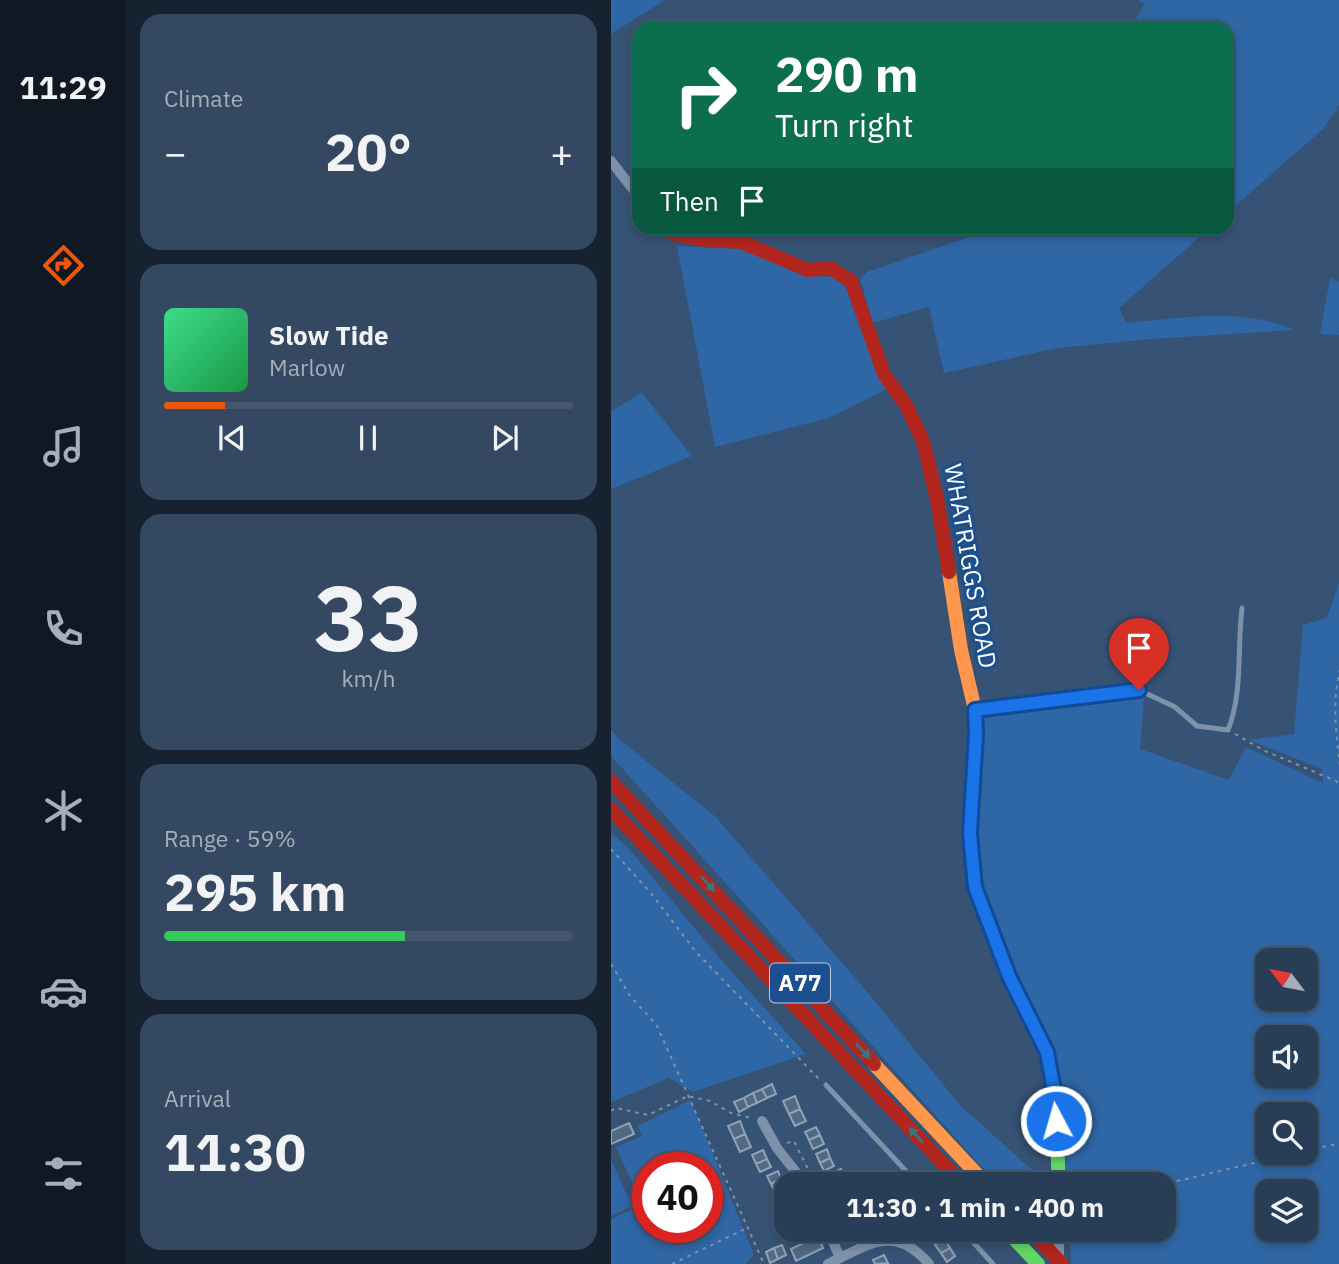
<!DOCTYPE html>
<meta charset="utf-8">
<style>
:root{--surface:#283e57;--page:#344961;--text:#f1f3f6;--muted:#a5aeba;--line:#44576d;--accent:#ea580c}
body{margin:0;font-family:"IBM Plex Sans",sans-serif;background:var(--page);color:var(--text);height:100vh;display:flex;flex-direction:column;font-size:26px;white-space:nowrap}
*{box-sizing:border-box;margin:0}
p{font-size:23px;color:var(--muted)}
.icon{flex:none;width:38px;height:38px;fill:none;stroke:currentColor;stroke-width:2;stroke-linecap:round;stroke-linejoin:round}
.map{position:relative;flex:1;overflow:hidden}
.side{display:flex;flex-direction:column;gap:14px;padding:14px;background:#162230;width:485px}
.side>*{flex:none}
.banner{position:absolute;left:21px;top:21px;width:602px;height:214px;border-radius:21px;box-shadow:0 4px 10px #0003,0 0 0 2px var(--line);background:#0b6e4f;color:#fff;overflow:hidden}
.needle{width:46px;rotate:302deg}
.buttons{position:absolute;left:644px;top:948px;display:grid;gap:14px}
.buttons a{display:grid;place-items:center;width:63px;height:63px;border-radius:14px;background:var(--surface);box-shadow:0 4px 10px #0003,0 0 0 2px var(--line);font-size:35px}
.speed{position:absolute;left:21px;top:1152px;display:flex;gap:14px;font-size:35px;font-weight:700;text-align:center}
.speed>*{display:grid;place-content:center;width:91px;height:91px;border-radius:50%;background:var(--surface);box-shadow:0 4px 10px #0003,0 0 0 2px var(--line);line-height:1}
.speed .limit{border:10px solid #d22;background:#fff;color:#111}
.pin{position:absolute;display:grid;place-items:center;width:60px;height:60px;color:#fff;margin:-72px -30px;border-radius:50% 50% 50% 0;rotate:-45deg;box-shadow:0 0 7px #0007}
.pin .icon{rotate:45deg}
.me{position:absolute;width:77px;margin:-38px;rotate:354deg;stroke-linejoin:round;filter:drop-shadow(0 0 5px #0008)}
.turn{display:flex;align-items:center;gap:24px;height:147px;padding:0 28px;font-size:32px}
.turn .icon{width:91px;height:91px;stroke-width:2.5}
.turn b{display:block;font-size:49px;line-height:60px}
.then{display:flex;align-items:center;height:66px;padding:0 28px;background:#0003;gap:14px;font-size:26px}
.big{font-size:52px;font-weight:700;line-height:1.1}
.side .card{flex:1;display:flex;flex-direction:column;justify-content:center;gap:10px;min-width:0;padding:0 24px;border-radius:21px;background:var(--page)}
.side .dial{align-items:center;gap:0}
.dial b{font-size:91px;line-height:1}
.song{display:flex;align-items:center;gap:21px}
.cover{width:84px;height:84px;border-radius:10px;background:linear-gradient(135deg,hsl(150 70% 55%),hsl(140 70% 35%))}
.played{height:7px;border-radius:4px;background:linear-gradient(90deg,var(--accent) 15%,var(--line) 15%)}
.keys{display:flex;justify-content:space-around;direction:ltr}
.heat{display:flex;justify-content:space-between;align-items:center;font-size:38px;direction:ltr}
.charge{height:10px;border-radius:5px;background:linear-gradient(90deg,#34c759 59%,var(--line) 0)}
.trip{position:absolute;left:163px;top:1172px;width:402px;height:70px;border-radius:21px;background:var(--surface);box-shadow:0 4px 10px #0003,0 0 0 2px var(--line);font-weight:700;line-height:70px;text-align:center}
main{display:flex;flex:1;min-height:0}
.dock{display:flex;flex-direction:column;width:126px;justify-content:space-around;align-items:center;background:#101923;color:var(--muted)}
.dock .icon{width:49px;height:49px}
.dock .active{color:var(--accent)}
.dock b{font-size:32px;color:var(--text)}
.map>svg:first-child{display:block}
.green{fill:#2f66a5;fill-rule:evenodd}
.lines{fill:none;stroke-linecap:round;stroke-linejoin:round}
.stream{stroke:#3b618d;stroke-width:2.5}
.building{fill:#526984;stroke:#92a2b6;stroke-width:2}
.path{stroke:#7d92a8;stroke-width:2;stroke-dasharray:3.5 5;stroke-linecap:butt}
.lane{stroke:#7d92a8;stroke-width:5}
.street{stroke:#7d92a8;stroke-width:10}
.fast{stroke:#63d668;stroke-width:14}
.slow{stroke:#ff974d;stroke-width:14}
.jam{stroke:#b3261e;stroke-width:14}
.oneway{fill:#317883}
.route-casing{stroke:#114b97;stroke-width:18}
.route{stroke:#1a73e8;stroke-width:12}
.labels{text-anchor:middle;stroke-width:6;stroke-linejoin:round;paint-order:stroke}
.shield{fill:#1b4f8f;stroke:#bbcadd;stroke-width:2}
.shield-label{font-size:23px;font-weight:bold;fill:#fff}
.street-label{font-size:24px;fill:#fff;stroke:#1b4f8f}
</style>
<main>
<nav class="dock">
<b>11:29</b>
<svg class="icon active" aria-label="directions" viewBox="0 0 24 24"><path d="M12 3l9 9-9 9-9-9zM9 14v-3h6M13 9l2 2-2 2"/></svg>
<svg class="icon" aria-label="music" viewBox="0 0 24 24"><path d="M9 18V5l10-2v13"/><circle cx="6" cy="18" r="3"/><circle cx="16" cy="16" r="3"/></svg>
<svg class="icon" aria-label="phone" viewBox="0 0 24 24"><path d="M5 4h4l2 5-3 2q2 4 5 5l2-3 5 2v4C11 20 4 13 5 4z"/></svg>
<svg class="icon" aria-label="climate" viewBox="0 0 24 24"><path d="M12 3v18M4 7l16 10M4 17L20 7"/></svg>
<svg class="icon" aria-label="car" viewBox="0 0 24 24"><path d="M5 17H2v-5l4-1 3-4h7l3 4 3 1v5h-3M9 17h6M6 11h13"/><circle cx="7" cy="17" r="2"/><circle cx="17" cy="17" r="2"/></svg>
<svg class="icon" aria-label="filters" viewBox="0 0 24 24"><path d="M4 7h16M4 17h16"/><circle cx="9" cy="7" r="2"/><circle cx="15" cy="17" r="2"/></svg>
</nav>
<section class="side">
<div class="card"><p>Climate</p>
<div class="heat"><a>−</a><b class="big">20°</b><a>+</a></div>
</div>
<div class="card">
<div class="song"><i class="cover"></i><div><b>Slow Tide</b><p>Marlow</p></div></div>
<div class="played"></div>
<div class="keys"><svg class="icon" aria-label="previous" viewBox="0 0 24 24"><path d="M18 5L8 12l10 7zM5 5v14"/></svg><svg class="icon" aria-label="pause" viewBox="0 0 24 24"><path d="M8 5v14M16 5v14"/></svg><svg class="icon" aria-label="next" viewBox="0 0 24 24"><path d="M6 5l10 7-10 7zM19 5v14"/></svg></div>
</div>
<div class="card dial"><b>33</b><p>km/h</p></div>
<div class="card"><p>Range · 59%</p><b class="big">295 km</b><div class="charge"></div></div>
<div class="card"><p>Arrival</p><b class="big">11:30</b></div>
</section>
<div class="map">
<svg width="729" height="1264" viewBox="0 0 729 1264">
<rect width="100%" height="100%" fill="#365274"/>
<path class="green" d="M0,0H54L0,34Z
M527,0H728V105L712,129L616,213V28H520L533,4Z
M385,228H599L508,308L515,323C570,318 631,307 684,330L540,339L446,348L333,373L318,307L262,323L249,279L256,272Z
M66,246L130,249L200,276L225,277L236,288L276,389L218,418L104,447Z
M719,278L728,282V335L709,334Z
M31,393L81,456L0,489V411Z
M728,583V1264H460L459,1230H553V1185H456L449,1083L440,1050L373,901L366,851L370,715L528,693L533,697L529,749L618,780L635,747L712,783L711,769L638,740L683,734L692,625L716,618ZM656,961H695V999H656ZM656,1038H695V1076H656ZM656,1115H695V1153H656ZM656,1192H695V1230H656Z
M0,729L8,739L105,817L247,981L350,1106L438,1185H387L0,756Z
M0,832L18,849L111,961L195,1054L82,1092L58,1078L0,1102Z
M80,1100L143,1255L134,1264H0V1219L31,1205L5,1147L31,1136L27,1126ZM37,1167H96V1227H37Z
M0,1159L21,1206L0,1216Z"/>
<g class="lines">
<path class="stream" d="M526,28L541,0"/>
</g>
<path class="building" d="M161,1084L165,1094L156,1098L151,1089Z
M151,1089L156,1098L146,1103L142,1093Z
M142,1093L146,1103L137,1107L133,1098Z
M184,1096L189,1109L178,1114L172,1101Z
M133,1098L137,1107L128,1112L123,1102Z
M189,1109L195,1121L184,1126L178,1114Z
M129,1121L134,1134L123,1139L117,1126Z
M18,1123L23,1134L0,1144V1131Z
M205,1127L209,1135L198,1140L194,1132Z
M134,1134L140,1147L129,1152L123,1139Z
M209,1135L213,1144L202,1149L198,1140Z
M216,1149L219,1158L209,1163L205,1154Z
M152,1150L156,1159L145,1164L141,1155Z
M219,1158L223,1166L213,1171L209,1163Z
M156,1159L160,1167L149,1172L145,1164Z
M230,1169L237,1185H223L218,1174Z
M167,1171L170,1179L160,1184L156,1176Z
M170,1179L174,1188L164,1193L160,1184Z
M185,1230H198L200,1235L189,1240Z
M207,1236L212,1248L185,1261L180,1249Z
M333,1239L339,1248L330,1253L324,1245Z
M171,1245L175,1255L167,1259L163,1248Z
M163,1248L167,1259L159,1263L155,1252Z
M339,1248L344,1256L336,1262L330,1253Z
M273,1255L277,1263L264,1264L262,1260Z"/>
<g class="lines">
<path class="path" d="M729,669C721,701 725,734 729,766
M624,734L654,751L725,781L729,785
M0,849L39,892L85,952L208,1079
M0,964L19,996L45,1024L153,1264
M0,1111L5,1108L37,1115L77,1096L99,1101L120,1113L140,1118
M176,1143L183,1141L199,1173
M695,1151L729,1143
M549,1185L686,1153
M61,1264L136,1228"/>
<path class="lane" d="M365,710L528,690L564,707L586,726L617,730C632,693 626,648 631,608
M215,1085L308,1185
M351,1230L382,1264"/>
<path class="street" d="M0,161L28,197
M151,1121L166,1148L195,1185
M217,1230L229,1258
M448,1230V1261
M217,1264C257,1245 283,1223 318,1264"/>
<path class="fast" d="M403,987L436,1052L444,1096L448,1185
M395,1230L427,1264"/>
<path class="slow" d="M338,572L350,650L364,710L365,734L359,833L364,887L403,987
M263,1064L376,1185"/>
<path class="jam" d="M54,228L59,233L88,239L130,242L197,270L219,268L240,281L273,374L295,405L312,441L326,499L338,572
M0,781L263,1064
M0,809L352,1185
M419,1230L451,1264"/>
</g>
<defs><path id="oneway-solid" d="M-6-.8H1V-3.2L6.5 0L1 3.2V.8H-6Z" transform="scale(1.75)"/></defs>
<g class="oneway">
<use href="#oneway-solid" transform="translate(97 884) rotate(47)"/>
<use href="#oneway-solid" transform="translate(252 1051) rotate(47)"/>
<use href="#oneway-solid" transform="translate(305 1135) rotate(-133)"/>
</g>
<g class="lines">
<g class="route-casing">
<path id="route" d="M445,1121L444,1096L436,1052L398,976L364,887L359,833L365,734L364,710L528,690"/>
</g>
<use href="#route" class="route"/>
</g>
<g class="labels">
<rect class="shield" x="159" y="963.5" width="60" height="39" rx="5"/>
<g class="shield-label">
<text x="189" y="991">A77</text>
</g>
<g class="street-label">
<text transform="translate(359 566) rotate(80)" y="8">WHATRIGGS ROAD</text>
</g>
</g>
</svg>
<div class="buttons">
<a><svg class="needle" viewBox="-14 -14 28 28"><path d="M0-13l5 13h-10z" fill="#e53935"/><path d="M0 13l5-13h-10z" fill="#a5aeba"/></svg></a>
<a><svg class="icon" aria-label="sound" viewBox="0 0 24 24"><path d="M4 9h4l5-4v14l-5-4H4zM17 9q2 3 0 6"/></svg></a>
<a><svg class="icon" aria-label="search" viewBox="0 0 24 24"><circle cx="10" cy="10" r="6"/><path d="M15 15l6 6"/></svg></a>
<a><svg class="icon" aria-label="layers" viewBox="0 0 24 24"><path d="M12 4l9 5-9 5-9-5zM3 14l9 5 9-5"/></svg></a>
</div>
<div class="speed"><div class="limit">40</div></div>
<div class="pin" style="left:528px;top:690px;background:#d93025"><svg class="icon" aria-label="arrive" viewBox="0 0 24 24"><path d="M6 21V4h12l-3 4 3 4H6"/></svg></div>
<svg class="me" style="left:445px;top:1121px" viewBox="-20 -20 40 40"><circle r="17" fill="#1a73e8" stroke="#fff" stroke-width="3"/><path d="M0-11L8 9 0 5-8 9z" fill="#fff"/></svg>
<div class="trip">11:30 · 1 min · 400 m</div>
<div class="banner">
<div class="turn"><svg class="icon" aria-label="right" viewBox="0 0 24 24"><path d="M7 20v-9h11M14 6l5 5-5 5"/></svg><div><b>290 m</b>Turn right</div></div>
<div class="then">Then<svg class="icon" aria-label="arrive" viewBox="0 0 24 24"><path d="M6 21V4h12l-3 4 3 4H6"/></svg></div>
</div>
</div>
</main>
